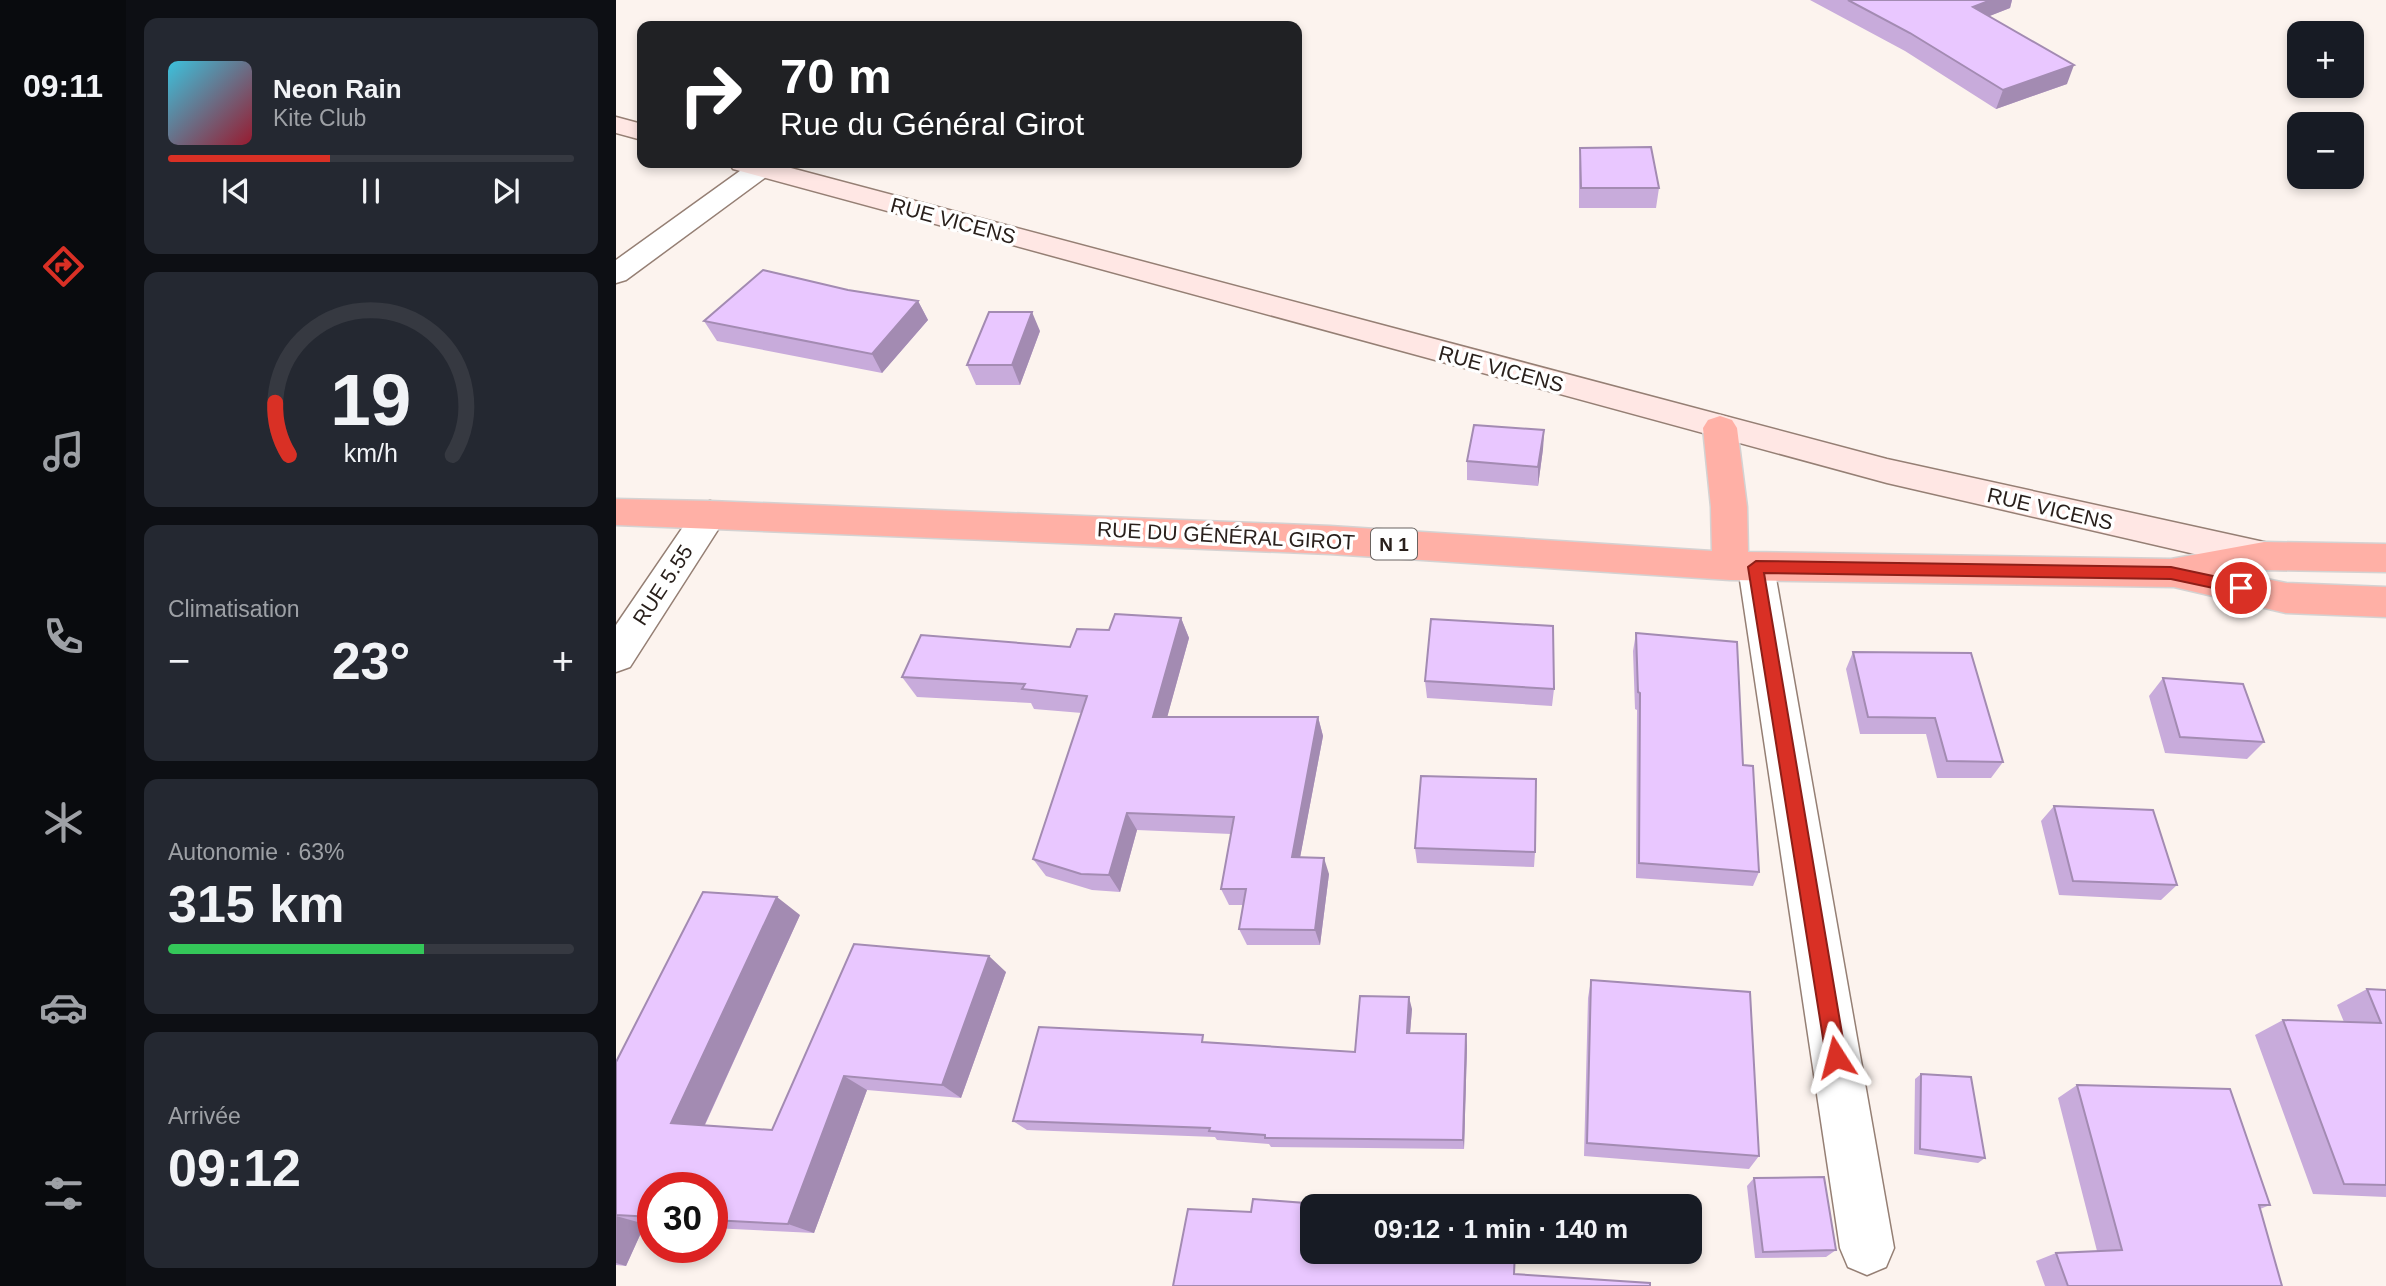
<!DOCTYPE html>
<html lang="fr">
<meta charset="utf-8">
<style>
:root{--surface:#171b24;--page:#242831;--text:#f1f3f6;--muted:#9ea1a6;--line:#363941;--accent:#d93025}
body{margin:0;font-family:Helvetica,sans-serif;background:var(--page);color:var(--text);height:100vh;display:flex;flex-direction:column;font-size:26px;white-space:nowrap}
*{box-sizing:border-box;margin:0}
p{font-size:23px;color:var(--muted)}
.icon{flex:none;width:38px;height:38px;fill:none;stroke:currentColor;stroke-width:2;stroke-linecap:round;stroke-linejoin:round}
.map{position:relative;flex:1;overflow:hidden}
.drawer{display:flex;flex-direction:column;gap:18px;padding:18px;background:#0d0f14;width:490px}
.drawer>*{flex:none}
.top-card{position:absolute;left:21px;top:21px;width:665px;height:147px;border-radius:14px;box-shadow:0 4px 10px #0003;background:#202124;color:#fff;overflow:hidden}
.buttons{position:absolute;left:1671px;top:21px;display:grid;gap:14px}
.buttons a{display:grid;place-items:center;width:77px;height:77px;border-radius:14px;background:var(--surface);box-shadow:0 4px 10px #0003;font-size:35px}
.speed{position:absolute;left:21px;top:1172px;display:flex;gap:14px;font-size:35px;font-weight:700;text-align:center}
.speed>*{display:grid;place-content:center;width:91px;height:91px;border-radius:50%;background:var(--surface);box-shadow:0 4px 10px #0003;line-height:1}
.speed .limit{border:10px solid #d22;background:#fff;color:#111}
.pin{position:absolute;display:grid;place-items:center;width:60px;height:60px;color:#fff;margin:-30px;border:4px solid #fff;border-radius:50%;box-shadow:0 2px 7px #0007}
.me{position:absolute;width:77px;margin:-38px;rotate:351deg;stroke-linejoin:round;filter:drop-shadow(0 0 5px #0008)}
.turn{display:flex;align-items:center;gap:24px;height:147px;padding:0 28px;font-size:32px}
.turn .icon{width:91px;height:91px;stroke-width:2.5}
.turn b{display:block;font-size:49px;line-height:60px}
.big{font-size:52px;font-weight:800;line-height:1.1}
.drawer .tile{flex:1;display:flex;flex-direction:column;justify-content:center;gap:10px;min-width:0;padding:0 24px;border-radius:14px;background:var(--page)}
.drawer .dial{align-items:center;gap:0}
.dial svg{height:182px;overflow:visible;fill:none;stroke:var(--line);stroke-width:7;stroke-linecap:round;text-anchor:middle}
.dial text{fill:var(--text);stroke:none}
.song{display:flex;align-items:center;gap:21px}
.cover{width:84px;height:84px;border-radius:10px;background:linear-gradient(135deg,hsl(190 70% 55%),hsl(350 70% 35%))}
.played{height:7px;border-radius:4px;background:linear-gradient(90deg,var(--accent) 40%,var(--line) 40%)}
.keys{display:flex;justify-content:space-around;direction:ltr}
.heat{display:flex;justify-content:space-between;align-items:center;font-size:38px;direction:ltr}
.charge{height:10px;border-radius:5px;background:linear-gradient(90deg,#34c759 63%,var(--line) 0)}
.trip{position:absolute;left:684px;top:1194px;width:402px;height:70px;border-radius:14px;background:var(--surface);box-shadow:0 4px 10px #0003;font-weight:800;line-height:70px;text-align:center}
main{display:flex;flex:1;min-height:0}
.tabs{display:flex;flex-direction:column;width:126px;justify-content:space-around;align-items:center;background:#090b0e;color:var(--muted)}
.tabs .icon{width:49px;height:49px}
.tabs .current{color:var(--accent)}
.tabs b{font-size:32px;color:var(--text)}
.map>svg:first-child{display:block}
.lines{fill:none;stroke-linecap:round;stroke-linejoin:round}
.street-casing{stroke:#957f74;stroke-width:3}
.secondary-casing{stroke:#957f74;stroke-width:3}
.highway-casing{stroke:#d4d2d2;stroke-width:3}
.street{fill:#fff;fill-rule:evenodd}
.secondary{fill:#ffe7e4;fill-rule:evenodd}
.highway{fill:#ffb0a6;fill-rule:evenodd}
.wall{fill:#c8abdb}
.shaded-wall{fill:#a38bb2}
.building{fill:#e9c7ff;stroke:#a38bb2;stroke-width:2}
.route{fill:#d93025;stroke:#8d1f18;stroke-width:2}
.labels{text-anchor:middle;stroke-width:7;stroke-linejoin:round;paint-order:stroke}
.shield{fill:#fff;stroke:#696360;stroke-width:2}
.shield-label{font-size:19px;font-weight:bold;fill:#29201c}
.street-label{font-size:21px;fill:#29201c;stroke:#fff}
</style>
<main>
<nav class="tabs">
<b>09:11</b>
<svg class="icon current" aria-label="directions" viewBox="0 0 24 24"><path d="M12 3l9 9-9 9-9-9zM9 14v-3h6M13 9l2 2-2 2"/></svg>
<svg class="icon" aria-label="music" viewBox="0 0 24 24"><path d="M9 18V5l10-2v13"/><circle cx="6" cy="18" r="3"/><circle cx="16" cy="16" r="3"/></svg>
<svg class="icon" aria-label="phone" viewBox="0 0 24 24"><path d="M5 4h4l2 5-3 2q2 4 5 5l2-3 5 2v4C11 20 4 13 5 4z"/></svg>
<svg class="icon" aria-label="climate" viewBox="0 0 24 24"><path d="M12 3v18M4 7l16 10M4 17L20 7"/></svg>
<svg class="icon" aria-label="car" viewBox="0 0 24 24"><path d="M5 17H2v-5l4-1 3-4h7l3 4 3 1v5h-3M9 17h6M6 11h13"/><circle cx="7" cy="17" r="2"/><circle cx="17" cy="17" r="2"/></svg>
<svg class="icon" aria-label="filters" viewBox="0 0 24 24"><path d="M4 7h16M4 17h16"/><circle cx="9" cy="7" r="2"/><circle cx="15" cy="17" r="2"/></svg>
</nav>
<section class="drawer">
<div class="tile">
<div class="song"><i class="cover"></i><div><b>Neon Rain</b><p>Kite Club</p></div></div>
<div class="played"></div>
<div class="keys"><svg class="icon" aria-label="previous" viewBox="0 0 24 24"><path d="M18 5L8 12l10 7zM5 5v14"/></svg><svg class="icon" aria-label="pause" viewBox="0 0 24 24"><path d="M8 5v14M16 5v14"/></svg><svg class="icon" aria-label="next" viewBox="0 0 24 24"><path d="M6 5l10 7-10 7zM19 5v14"/></svg></div>
</div>
<div class="tile dial"><svg viewBox="0 0 100 80">
<path d="M14 69A42 42 0 1 1 86 69"/>
<path d="M14 69A42 42 0 0 1 8 46" stroke="#d93025"/>
<text x="50" y="56" font-size="32" font-weight="700">19</text>
<text x="50" y="72" font-size="11">km/h</text>
</svg></div>
<div class="tile"><p>Climatisation</p>
<div class="heat"><a>−</a><b class="big">23°</b><a>+</a></div>
</div>
<div class="tile"><p>Autonomie · 63%</p><b class="big">315 km</b><div class="charge"></div></div>
<div class="tile"><p>Arrivée</p><b class="big">09:12</b></div>
</section>
<div class="map">
<svg width="1770" height="1286" viewBox="0 0 1770 1286">
<rect width="100%" height="100%" fill="#fcf3ee"/>
<g class="lines">
<g class="street-casing">
<path id="street" d="M135,163H155L158,168L154,174L10,280L0,283V260Z
M94,501L106,505L112,514L14,667L0,672V625L82,505Z
M1140,553L1153,557L1158,567L1278,1248L1270,1267L1251,1275L1232,1267L1224,1248L1122,567L1127,557Z"/>
</g>
<g class="secondary-casing">
<path id="secondary" d="M0,117L26,124V140L0,133Z
M113,163H156L1271,459L1648,542L1661,546L1666,556L1661,566L1648,570L1271,483L117,169Z"/>
</g>
<g class="highway-casing">
<path id="highway" d="M1104,416L1116,420L1121,428L1131,507L1132,552L1555,559L1648,542L1770,544V572L1648,570L1626,574L1670,583L1770,587V617L1670,613L1558,587L1114,580L714,554L0,525V499L94,501L714,526L1096,551L1095,507L1087,428L1092,420Z"/>
</g>
<use href="#street" class="street"/>
<use href="#secondary" class="secondary"/>
<use href="#highway" class="highway"/>
</g>
<path class="wall" d="M1194,0H1396L1394,8L1373,16L1451,84L1380,109L1289,51Z
M964,148L1043,188L1040,208H963V168Z
M232,290L302,301L312,320L266,373L101,341L88,321Z
M424,331L404,385H360L351,365Z
M928,430L927,449L922,486L851,480V461Z
M565,618L573,638L551,717H702L707,736L684,857L713,874L704,945H631L623,929L627,905H613L605,889L615,834L521,830L504,892L476,890L430,876L417,859L466,713L418,709L415,703L301,697L286,677L454,647L493,630Z
M1020,633L1127,765L1143,872L1137,886L1020,878L1021,710L1019,709L1017,651Z
M1237,652L1387,762L1375,778H1321L1310,734H1244L1230,669Z
M1547,678L1648,742L1631,759L1549,753L1533,696Z
M809,681L938,689L936,706L811,698Z
M1438,806L1561,885L1545,900L1443,895L1425,821Z
M799,848L919,852L918,867L801,863Z
M184,915L89,1125L156,1130L238,944L390,972L345,1098L251,1090L198,1233L96,1228V1188H37V1224H29L10,1266L0,1265V1062Z
M975,980L1143,1156L1133,1169L968,1156L972,998Z
M1751,989L1770,990V1197L1697,1194L1639,1035L1667,1020L1728,1022L1721,1005Z
M796,1009L794,1033L850,1034L851,1046L848,1149L655,1147L653,1144L601,1140L599,1137L411,1130L397,1121L739,1052Z
M1305,1074L1369,1158L1362,1163L1298,1154L1299,1079Z
M1461,1085L1654,1205L1644,1209L1666,1286H1429L1420,1261L1440,1253L1481,1251L1442,1098Z
M1138,1178L1220,1250L1210,1257L1139,1258L1131,1186Z"/>
<path class="shaded-wall" d="M1375,0H1396L1394,8L1351,25L1357,7Z
M1458,65L1451,84L1380,109L1387,90Z
M302,301L312,320L266,373L256,354Z
M416,312L424,331L404,385L396,365Z
M928,430L927,449L922,486V467Z
M565,618L573,638L546,736L537,717Z
M702,717L707,736L681,874L676,857Z
M511,813L521,830L504,892L493,875Z
M708,858L713,874L704,945L699,930Z
M161,897L184,915L84,1135L55,1123Z
M373,956L390,972L345,1098L326,1085Z
M793,997L796,1009L793,1045L791,1033Z
M850,1034L851,1046L848,1149L847,1140Z
M228,1076L251,1090L198,1233L172,1224Z
M689,1203L696,1213V1218L688,1215Z
M0,1216L29,1224L10,1266L0,1263Z"/>
<path class="building" d="M1232,0H1375L1357,7L1458,65L1387,90L1294,33Z
M1035,147L1043,188H965L964,148Z
M147,270L232,290L302,301L256,354L88,321Z
M373,312H416L396,365H351Z
M858,425L928,430L922,467L851,461Z
M499,614L565,618L537,717H702L676,857L708,858L699,930L623,929L630,889H605L618,817L511,813L493,875L465,874L417,859L471,696L406,689L409,684L286,677L305,635L454,647L461,629L493,630Z
M815,619L937,626L938,689L809,681Z
M1020,633L1121,642L1127,765L1137,766L1143,872L1023,863L1024,693L1022,692Z
M1237,652L1355,653L1387,762L1331,761L1319,718L1252,717Z
M1547,678L1627,684L1648,742L1564,737Z
M805,776L920,779L919,852L799,848Z
M1438,806L1537,810L1561,885L1457,881Z
M87,892L161,897L55,1123L156,1130L238,944L373,956L326,1085L228,1076L172,1224L96,1220V1188H37V1217L0,1215V1062Z
M975,980L1134,992L1143,1156L971,1143Z
M1751,989L1770,990V1185L1728,1184L1667,1020L1765,1023Z
M744,996L793,997L791,1033L850,1034L847,1140L649,1138V1135L593,1131L594,1128L397,1121L423,1027L587,1035L586,1042L739,1052Z
M1305,1074L1355,1077L1369,1158L1304,1149Z
M1461,1085L1614,1089L1654,1205H1643L1666,1286H1452L1440,1253L1506,1250Z
M1208,1177L1220,1250L1147,1252L1138,1178Z
M637,1199L689,1203L688,1215L696,1216V1251H899L898,1274L1034,1283V1286H557L572,1209L635,1212Z"/>
<path class="route" d="M1140,561L1555,567L1625,582L1632,588L1625,594L1555,579L1148,573L1230,1057L1227,1064L1220,1067L1213,1064L1210,1057L1132,567Z"/>
<g class="labels">
<rect class="shield" x="755" y="528.5" width="46" height="31" rx="5"/>
<g class="shield-label">
<text x="778" y="551">N 1</text>
</g>
<g class="street-label">
<text transform="translate(337 221) rotate(15)" y="7">RUE VICENS</text>
<text transform="translate(885 369) rotate(15)" y="7">RUE VICENS</text>
<text transform="translate(1434 509) rotate(13)" y="7">RUE VICENS</text>
<text transform="translate(610 536) rotate(3)" y="7">RUE DU GÉNÉRAL GIROT</text>
<text transform="translate(47 585) rotate(-57)" y="7">RUE 5.55</text>
</g>
</g>
</svg>
<div class="buttons">
<a>+</a>
<a>−</a>
</div>
<div class="speed"><div class="limit">30</div></div>
<div class="pin" style="left:1625px;top:588px;background:#d93025"><svg class="icon" aria-label="arrive" viewBox="0 0 24 24"><path d="M6 21V4h12l-3 4 3 4H6"/></svg></div>
<svg class="me" style="left:1220px;top:1057px" viewBox="-20 -20 40 40"><path d="M0-17L14 15 0 8-14 15z" fill="#d93025" stroke="#fff" stroke-width="4"/></svg>
<div class="trip">09:12 · 1 min · 140 m</div>
<div class="top-card">
<div class="turn"><svg class="icon" aria-label="right" viewBox="0 0 24 24"><path d="M7 20v-9h11M14 6l5 5-5 5"/></svg><div><b>70 m</b>Rue du Général Girot</div></div>
</div>
</div>
</main>
